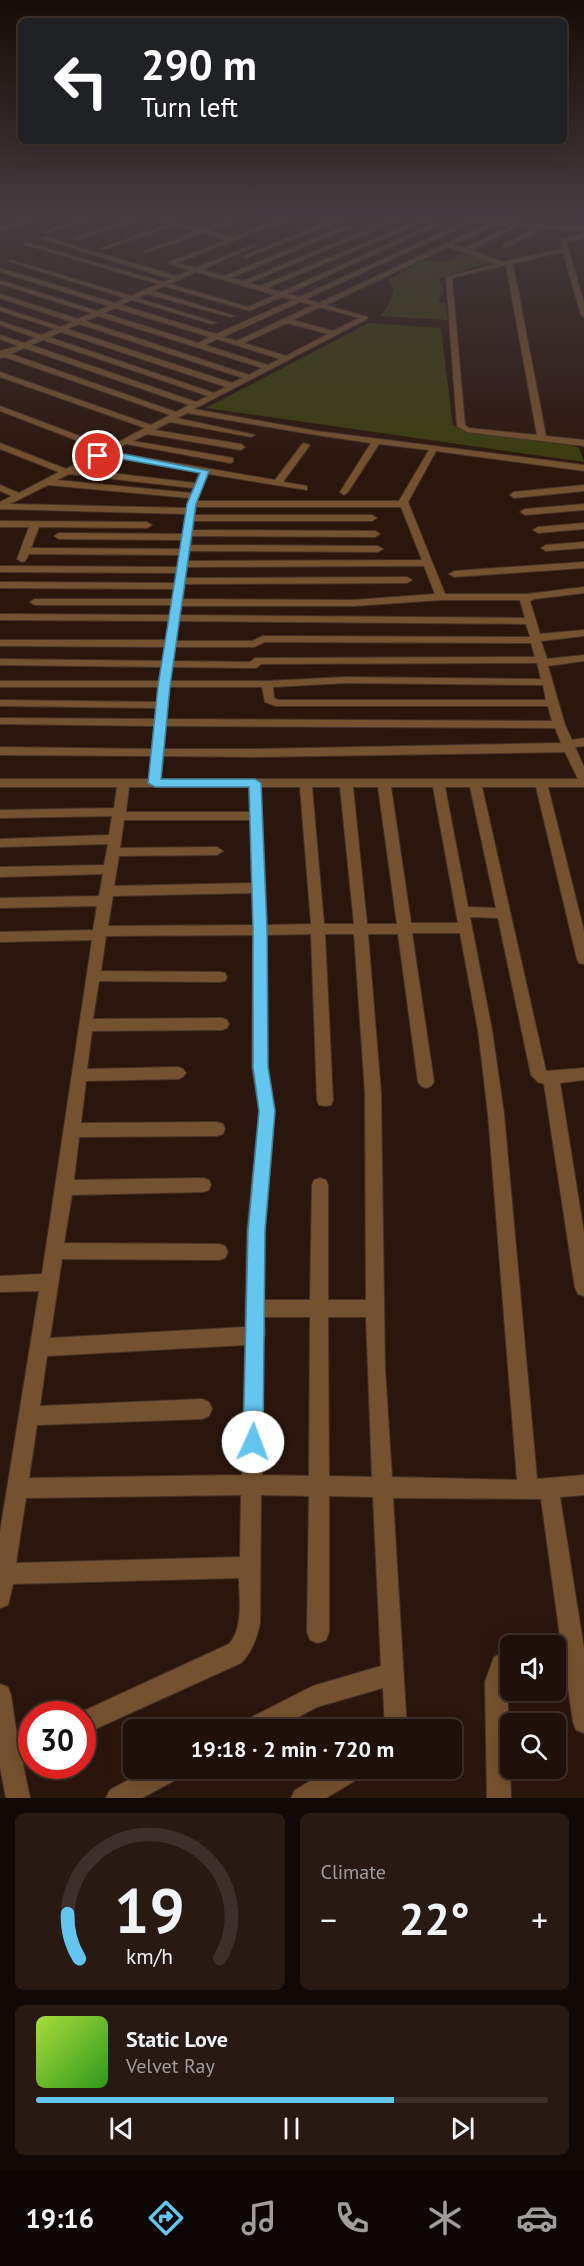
<!DOCTYPE html>
<meta charset="utf-8">
<style>
:root{--surface:#20100a;--page:#281913;--text:#f1f3f6;--muted:#a29d9c;--line:#3d302b;--accent:#64c5ee}
body{margin:0;font-family:"PT Sans",sans-serif;background:var(--page);color:var(--text);height:100vh;display:flex;flex-direction:column;font-size:22px;white-space:nowrap}
*{box-sizing:border-box;margin:0}
p{font-size:20px;color:var(--muted)}
.icon{flex:none;width:33px;height:33px;fill:none;stroke:currentColor;stroke-width:2;stroke-linecap:round;stroke-linejoin:round}
.map{position:relative;height:1798px;overflow:hidden}
.details{display:flex;flex-direction:column;gap:15px;padding:15px;background:#120906;flex:1}
.details>*{flex:none}
.guide{position:absolute;left:18px;top:18px;width:549px;height:126px;border-radius:9px;box-shadow:0 6px 24px #0002,0 0 0 2px var(--line);background:#202124;color:#fff;overflow:hidden}
.controls{position:absolute;left:500px;top:1635px;display:grid;gap:12px}
.controls a{display:grid;place-items:center;width:66px;height:66px;border-radius:9px;background:var(--surface);box-shadow:0 6px 24px #0002,0 0 0 2px var(--line);font-size:30px}
.speed{position:absolute;left:18px;top:1701px;display:flex;gap:12px;font-size:30px;font-weight:700;text-align:center}
.speed>*{display:grid;place-content:center;width:78px;height:78px;border-radius:50%;background:var(--surface);box-shadow:0 6px 24px #0002,0 0 0 2px var(--line);line-height:1}
.speed .limit{border:9px solid #d22;background:#fff;color:#111}
.pin{position:absolute;display:grid;place-items:center;width:51px;height:51px;color:#fff;margin:-26px;border:3px solid #fff;border-radius:50%;box-shadow:0 2px 6px #0007}
.me{position:absolute;width:66px;margin:-33px;rotate:2deg;stroke-linejoin:round;filter:drop-shadow(0 0 4px #0008)}
.turn{display:flex;align-items:center;gap:21px;height:126px;padding:0 24px;font-size:27px}
.turn .icon{width:78px;height:78px;stroke-width:2.5}
.turn b{display:block;font-size:42px;line-height:51px}
.big{font-size:45px;font-weight:600;line-height:1.1}
.details .widget{flex:1;display:flex;flex-direction:column;justify-content:center;gap:9px;min-width:0;padding:0 21px;border-radius:9px;background:var(--page)}
.details .dial{align-items:center;gap:0}
.dial svg{height:156px;overflow:visible;fill:none;stroke:var(--line);stroke-width:7;stroke-linecap:round;text-anchor:middle}
.dial text{fill:var(--text);stroke:none}
.song{display:flex;align-items:center;gap:18px}
.cover{width:72px;height:72px;border-radius:9px;background:linear-gradient(135deg,hsl(80 70% 55%),hsl(110 70% 35%))}
.played{height:6px;border-radius:3px;background:linear-gradient(90deg,var(--accent) 70%,var(--line) 70%)}
.keys{display:flex;justify-content:space-around;direction:ltr}
.heat{display:flex;justify-content:space-between;align-items:center;font-size:33px;direction:ltr}
.details .tiles{flex:1;display:grid;gap:15px;grid-template-columns:1fr 1fr}
.widget:last-child{grid-column:span 2}
.trip{position:absolute;left:123px;top:1719px;width:339px;height:60px;border-radius:9px;background:var(--surface);box-shadow:0 6px 24px #0002,0 0 0 2px var(--line);font-weight:600;line-height:60px;text-align:center}
.menu{display:flex;height:96px;justify-content:space-around;align-items:center;background:#0d0604;color:var(--muted)}
.menu .icon{width:42px;height:42px}
.menu .current{color:var(--accent)}
.menu b{font-size:27px;color:var(--text)}
.map>svg:first-child{display:block}
.green{fill:#3c3d10}
.lines{fill:none;stroke-linecap:round;stroke-linejoin:round}
.minor-casing{stroke:#463229;stroke-width:2}
.minor{fill:#75522f;fill-rule:evenodd}
.route{fill:#64c5ee;stroke:#41809b;stroke-width:1.5}
</style>
<div class="map">
<svg width="584" height="1798" viewBox="0 0 584 1798">
<rect width="100%" height="100%" fill="#2b160d"/>
<path class="green" d="M472,254L492,261L439,279L444,291L438,302L445,303L448,320L380,316L387,308L394,290L388,280L422,261L445,262L461,255Z
M369,323L441,328L453,426L569,444L579,448L584,462L206,408Z"/>
<g class="lines">
<g class="minor-casing">
<path id="minor" d="M33,218H41L0,232V228Z
M83,218H91L48,233L43,232Z
M133,218H141L77,240L72,239Z
M151,218C169,216 184,228 202,229C215,230 229,218 243,218L209,231L233,237L285,218H292L177,263L195,268L255,244V246L202,270L224,276L345,226L350,227L231,278L243,281L395,218H402L249,283L260,286L426,218H433L267,288L281,292L435,223L440,224L288,294L299,297L474,218H481L306,299L319,303L488,224L483,223V221L584,227L583,231L544,228L507,247H503V245L537,228L516,226V228L470,250L503,262L562,249L561,240L584,234V238L566,242L584,303V317L581,315L563,252L513,264L546,436L584,440V446L467,432L457,426L446,277L496,264L448,247L326,305L367,317V319L194,409L316,431L584,465V471L436,451L408,502L445,594H527L584,587V593L534,599L530,601L540,634L584,630V636L541,641L547,659L584,655V661L548,666L565,725L572,740L584,738V746L575,747L584,767V787H548L584,931V964L579,963L577,959L536,787H482L546,1071L584,1068V1080L560,1083L584,1233V1296L578,1294L575,1288L544,1084L538,1082L531,1075L498,918L470,917L492,1030L504,1114L537,1479L584,1475V1495L560,1497L584,1649V1733L576,1730L573,1722L566,1673H555V1651H562L541,1499L393,1498L407,1730H385L383,1688L317,1707L274,1730H239L242,1722L313,1686L381,1666L373,1497L329,1496V1632L326,1640L318,1643L310,1640L307,1632L309,1496L261,1495L260,1623C257,1638 252,1652 241,1663L82,1735V1714H77L229,1644C244,1627 239,1599 239,1578L13,1584L8,1605L0,1608V1532L39,1291L0,1292V1276L42,1274L92,940L0,942V932L93,930L97,906L0,908V898L99,896L103,874L0,877V867L104,865L108,844L0,847V839L109,835L112,816L0,818V810L114,808L117,787H0V779H149L152,756L0,755V747L152,749L155,726L0,724V718L155,719L156,708L0,706V700L157,702L158,687H0V681H159L161,667L0,665V659L163,661L165,647L0,646V640H166L169,621L0,620V614L170,615L171,605H35L30,602L35,599H172L174,589L0,588V582L175,583L177,573L0,572V566L178,567L180,555L29,554L25,561L22,562L17,559L29,527H0V521L147,522L152,525L147,528L39,527L31,548L180,549L182,540L59,539L54,536L59,533L183,534L186,514L0,509V502L12,496L0,491V485L19,493L59,472L0,449V443L66,469L102,450L0,411V406L109,447L145,428L0,377V372L151,425L170,415L5,357L0,358V351L18,346L0,339V335L24,343L36,338L0,325V321L42,335L55,329L0,311V307L61,327L72,322L0,298V294L78,319L91,313L0,284V280L97,311L109,306L0,272V268L115,303L125,298L7,261L12,260L131,296L158,284L23,244L28,243L163,282L171,279L40,238L45,237L177,276L190,270L169,264V262L227,240L204,233L144,253V251L197,231L174,225L106,249L101,248L168,224ZM496,225L512,226L464,248L453,245ZM506,265L537,435L469,428L465,425L452,278ZM196,272L275,295L248,307L170,284ZM164,286L249,311L282,297L293,300L216,334L121,305L132,300L211,324L217,323L138,298L147,294L230,317L235,316L153,291ZM300,302L313,305L237,341L223,337ZM320,307L359,318L333,331L293,320ZM115,308L210,337L198,343L104,313ZM98,316L262,368L249,375L85,321ZM287,323L328,334L286,356L244,343ZM79,324L243,378L232,383L67,329ZM61,332L226,387L214,393L49,337ZM217,339L280,359L268,365L205,345ZM43,340L208,396L196,402L31,345ZM24,348L189,405L176,412L11,354ZM187,413L316,435L371,443L340,492L344,495L348,492L379,444L429,450L399,501H197L208,474L307,490V486L283,482L310,445L303,443L275,480L112,452L126,444L230,463L233,462V458L133,441L147,434L241,450L245,447L241,444L154,430L170,422L251,437L255,435L177,418ZM104,456L200,472L195,483L78,469ZM69,474L193,488L191,493L57,480ZM48,485L189,498L187,508L10,504ZM196,507H401L422,560L188,561L190,551L378,552L383,549L378,546L191,545L192,536L375,537L380,534L375,531L193,530L194,521H372L377,518L372,515H195ZM424,566L435,594L354,600L183,599L185,584L407,583L412,580L407,577L186,578L187,567ZM441,600H520L525,618L180,615L182,606H354ZM179,621L526,624L530,637L263,636L252,641H176ZM265,642L531,643L535,657L255,658L250,662L173,661L175,647H254ZM537,663L541,679L346,677L267,681H170L172,667L256,668L261,664ZM346,683L543,685L546,700H278L274,698L273,687ZM169,687H262L265,702L276,706H548L552,721L167,719ZM166,726L555,728L561,743L256,749H164ZM565,752L578,779H161L163,756L256,757ZM129,787H249L250,812H126ZM261,787H300L311,924L267,925ZM312,787H340L354,924H324ZM353,787H378L397,924H367ZM391,787H433L458,923H411ZM445,787H470L496,908L468,907ZM124,820H250L252,883L114,886L119,856L217,855L223,851L217,847L120,848ZM252,893L253,925L108,926L113,896ZM412,933H460L478,1030L488,1114L517,1480L392,1477L385,1369L381,1093L368,934H398L418,1082L421,1086L426,1088L431,1086L434,1082ZM311,934L317,1100L319,1105L325,1106L331,1105L333,1100L325,934H354L365,1093L366,1300H328V1185L326,1180L320,1178L314,1180L312,1185L310,1300H264L265,1231L275,1111L268,1067L267,935ZM253,935L252,1067L259,1111L247,1231L245,1327L50,1338L62,1259L219,1260L225,1258L228,1252L225,1246L219,1244L64,1243L72,1195L203,1192L209,1190L211,1185L209,1180L203,1178L74,1180L79,1137L217,1136L223,1134L225,1129L223,1124L217,1122L81,1123L86,1081L178,1079L183,1077L186,1073L183,1069L178,1067L87,1069L92,1031L222,1030L227,1028L229,1024L227,1020L222,1018L93,1019L99,981L220,982L225,981L227,977L225,973L220,972L101,971L106,936ZM264,1317H310L309,1476L262,1475L263,1339L265,1335ZM328,1317H366L372,1477L329,1476ZM245,1345L242,1475L29,1478L37,1425L202,1419L209,1416L212,1409L209,1402L202,1399L40,1406L47,1356ZM241,1495L240,1557L16,1563L26,1498Z
M304,218L330,221L339,218H346L246,258L241,257L324,223Z
M584,485V491L514,498L510,495L514,492Z
M584,504V510L525,515L520,512L525,509Z
M584,523V529L538,533L533,530L538,527Z
M584,542V548L546,551L541,548L546,545Z
M584,562V568L454,577L449,574L454,571Z
M510,1650V1674L507,1682L511,1798H487L485,1682L494,1657Z
M0,1684L8,1687L11,1695L18,1743L32,1737V1760L23,1764L30,1798H6L0,1767Z
M150,1768H186L183,1776L142,1798H106L110,1790Z
M332,1768H366L363,1776L326,1798H291L295,1790Z"/>
</g>
<use href="#minor" class="minor"/>
</g>
<linearGradient id="sky" x2="0" y2="1"><stop stop-color="#180c07"/><stop offset="0.46" stop-color="#443c40"/><stop offset="1" stop-color="#443c40" stop-opacity="0"/></linearGradient>
<rect width="584" height="469" fill="url(#sky)"/>
<path class="route" d="M104,450L209,471L196,504L170,686L161,779H255L261,783L267,929L268,1067L275,1111L265,1231L263,1442L260,1449L253,1452L246,1449L243,1442L248,1231L259,1111L253,1067V929L249,787H155L148,783L158,686L187,504L200,473L106,456L98,458L94,456Z"/>
</svg>
<div class="controls">
<a><svg class="icon" aria-label="sound" viewBox="0 0 24 24"><path d="M4 9h4l5-4v14l-5-4H4zM17 9q2 3 0 6"/></svg></a>
<a><svg class="icon" aria-label="search" viewBox="0 0 24 24"><circle cx="10" cy="10" r="6"/><path d="M15 15l6 6"/></svg></a>
</div>
<div class="speed"><div class="limit">30</div></div>
<div class="pin" style="left:98px;top:456px;background:#d93025"><svg class="icon" aria-label="arrive" viewBox="0 0 24 24"><path d="M6 21V4h12l-3 4 3 4H6"/></svg></div>
<svg class="me" style="left:253px;top:1442px" viewBox="-20 -20 40 40"><circle r="19" fill="#fff"/><path d="M0-13L10 11 0 6-10 11z" fill="#64c5ee"/></svg>
<div class="trip">19:18 · 2 min · 720 m</div>
<div class="guide">
<div class="turn"><svg class="icon" aria-label="left" viewBox="0 0 24 24"><path d="M17 20v-9H6M10 6l-5 5 5 5"/></svg><div><b>290 m</b>Turn left</div></div>
</div>
</div>
<section class="details">
<div class="tiles">
<div class="widget dial"><svg viewBox="0 0 100 80">
<path d="M14 69A42 42 0 1 1 86 69"/>
<path d="M14 69A42 42 0 0 1 8 46" stroke="#64c5ee"/>
<text x="50" y="56" font-size="32" font-weight="700">19</text>
<text x="50" y="72" font-size="11">km/h</text>
</svg></div>
<div class="widget"><p>Climate</p>
<div class="heat"><a>−</a><b class="big">22°</b><a>+</a></div>
</div>
<div class="widget">
<div class="song"><i class="cover"></i><div><b>Static Love</b><p>Velvet Ray</p></div></div>
<div class="played"></div>
<div class="keys"><svg class="icon" aria-label="previous" viewBox="0 0 24 24"><path d="M18 5L8 12l10 7zM5 5v14"/></svg><svg class="icon" aria-label="pause" viewBox="0 0 24 24"><path d="M8 5v14M16 5v14"/></svg><svg class="icon" aria-label="next" viewBox="0 0 24 24"><path d="M6 5l10 7-10 7zM19 5v14"/></svg></div>
</div>
</div>
</section>
<nav class="menu">
<b>19:16</b>
<svg class="icon current" aria-label="directions" viewBox="0 0 24 24"><path d="M12 3l9 9-9 9-9-9zM9 14v-3h6M13 9l2 2-2 2"/></svg>
<svg class="icon" aria-label="music" viewBox="0 0 24 24"><path d="M9 18V5l10-2v13"/><circle cx="6" cy="18" r="3"/><circle cx="16" cy="16" r="3"/></svg>
<svg class="icon" aria-label="phone" viewBox="0 0 24 24"><path d="M5 4h4l2 5-3 2q2 4 5 5l2-3 5 2v4C11 20 4 13 5 4z"/></svg>
<svg class="icon" aria-label="climate" viewBox="0 0 24 24"><path d="M12 3v18M4 7l16 10M4 17L20 7"/></svg>
<svg class="icon" aria-label="car" viewBox="0 0 24 24"><path d="M5 17H2v-5l4-1 3-4h7l3 4 3 1v5h-3M9 17h6M6 11h13"/><circle cx="7" cy="17" r="2"/><circle cx="17" cy="17" r="2"/></svg>
</nav>
